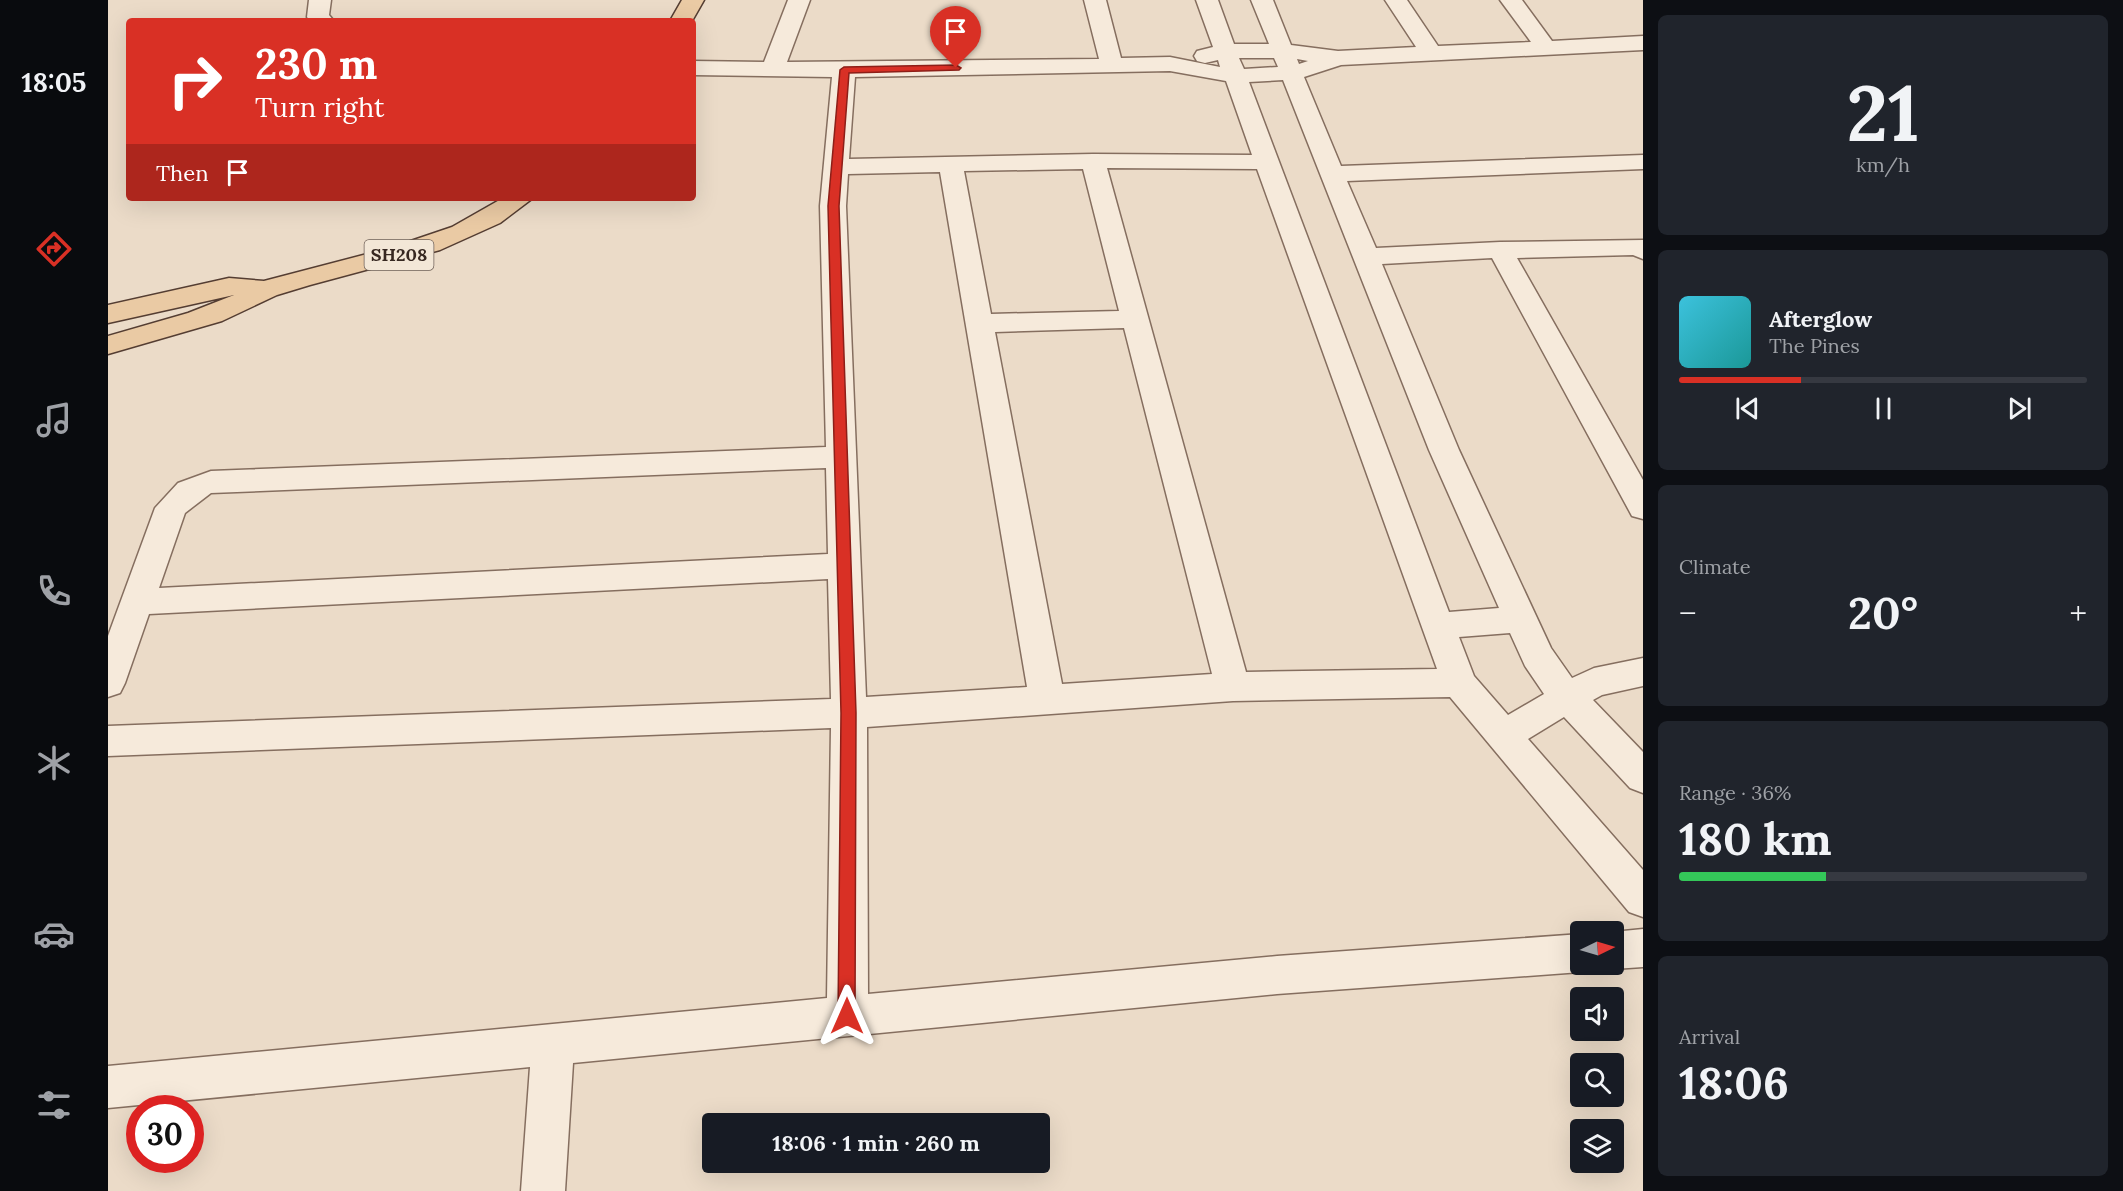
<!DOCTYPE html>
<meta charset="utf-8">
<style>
:root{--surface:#171b24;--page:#20242c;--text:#f1f3f6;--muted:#9ea1a6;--line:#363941;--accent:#d93025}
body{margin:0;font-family:Lora,serif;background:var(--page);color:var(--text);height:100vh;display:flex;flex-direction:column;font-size:22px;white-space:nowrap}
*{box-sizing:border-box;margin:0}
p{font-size:20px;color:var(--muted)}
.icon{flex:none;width:33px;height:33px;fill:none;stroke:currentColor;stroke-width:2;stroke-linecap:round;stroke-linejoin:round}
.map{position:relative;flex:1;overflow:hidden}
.side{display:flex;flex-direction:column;gap:15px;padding:15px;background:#0d0f14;width:480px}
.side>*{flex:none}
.hud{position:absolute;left:18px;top:18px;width:570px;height:183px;border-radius:6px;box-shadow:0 6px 24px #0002;background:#d93025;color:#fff;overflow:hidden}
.needle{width:39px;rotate:85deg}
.buttons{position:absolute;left:1462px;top:921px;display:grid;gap:12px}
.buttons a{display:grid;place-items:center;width:54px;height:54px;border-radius:6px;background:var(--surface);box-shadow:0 6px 24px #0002;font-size:30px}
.speed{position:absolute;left:18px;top:1095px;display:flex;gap:12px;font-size:30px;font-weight:700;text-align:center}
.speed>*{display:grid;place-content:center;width:78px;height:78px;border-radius:50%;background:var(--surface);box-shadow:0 6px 24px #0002;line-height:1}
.speed .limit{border:9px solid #d22;background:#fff;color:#111}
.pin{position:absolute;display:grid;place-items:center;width:51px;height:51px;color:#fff;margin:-62px -26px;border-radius:50% 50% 50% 0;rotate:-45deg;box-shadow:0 0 6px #0007}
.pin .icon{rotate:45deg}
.me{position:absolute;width:66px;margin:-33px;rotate:0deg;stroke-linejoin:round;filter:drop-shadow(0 0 4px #0008)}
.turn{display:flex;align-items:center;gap:21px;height:126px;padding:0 30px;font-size:27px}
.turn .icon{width:78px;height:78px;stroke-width:2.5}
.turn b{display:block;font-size:42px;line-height:51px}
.then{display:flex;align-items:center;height:57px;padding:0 30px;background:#0003;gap:12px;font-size:22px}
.big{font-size:45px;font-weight:700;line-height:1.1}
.side .tile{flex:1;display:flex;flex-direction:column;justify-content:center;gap:9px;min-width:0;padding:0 21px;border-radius:9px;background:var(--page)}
.side .dial{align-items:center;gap:0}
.dial b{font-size:78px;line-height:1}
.song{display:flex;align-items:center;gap:18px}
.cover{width:72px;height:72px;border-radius:9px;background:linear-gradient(135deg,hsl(190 70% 55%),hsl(180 70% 35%))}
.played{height:6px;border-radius:3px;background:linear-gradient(90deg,var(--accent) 30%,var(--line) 30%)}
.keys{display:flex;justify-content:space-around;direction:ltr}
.heat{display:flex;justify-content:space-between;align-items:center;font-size:33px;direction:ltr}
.charge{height:9px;border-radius:4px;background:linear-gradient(90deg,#34c759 36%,var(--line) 0)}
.trip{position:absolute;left:594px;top:1113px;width:348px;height:60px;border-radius:6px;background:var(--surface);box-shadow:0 6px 24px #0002;font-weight:700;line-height:60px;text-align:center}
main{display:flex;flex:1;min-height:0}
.dock{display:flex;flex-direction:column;width:108px;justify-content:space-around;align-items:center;background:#090b0e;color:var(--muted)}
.dock .icon{width:42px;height:42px}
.dock .active{color:var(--accent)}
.dock b{font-size:27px;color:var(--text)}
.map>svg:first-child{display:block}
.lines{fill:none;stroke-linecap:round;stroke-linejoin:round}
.street-casing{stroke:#856e5f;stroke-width:3}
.primary-casing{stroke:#543d32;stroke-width:3}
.street{fill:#f6eadb;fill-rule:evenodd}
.primary{fill:#eacaa4;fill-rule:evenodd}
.route{fill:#d93025;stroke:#8d1f18;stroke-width:1.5}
.labels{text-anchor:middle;stroke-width:6;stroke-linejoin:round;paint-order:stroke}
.shield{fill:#f3e7d7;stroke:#6f6158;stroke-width:1.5}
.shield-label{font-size:18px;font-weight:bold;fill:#372821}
</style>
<main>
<nav class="dock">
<b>18:05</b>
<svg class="icon active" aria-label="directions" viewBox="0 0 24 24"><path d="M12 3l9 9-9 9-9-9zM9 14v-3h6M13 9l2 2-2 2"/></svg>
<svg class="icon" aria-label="music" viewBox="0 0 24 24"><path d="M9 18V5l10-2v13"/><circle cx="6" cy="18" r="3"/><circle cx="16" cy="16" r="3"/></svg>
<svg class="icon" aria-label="phone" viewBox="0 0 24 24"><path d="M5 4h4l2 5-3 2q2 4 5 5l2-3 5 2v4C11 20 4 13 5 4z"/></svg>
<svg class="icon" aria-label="climate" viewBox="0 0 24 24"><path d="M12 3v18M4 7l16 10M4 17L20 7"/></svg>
<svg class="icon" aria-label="car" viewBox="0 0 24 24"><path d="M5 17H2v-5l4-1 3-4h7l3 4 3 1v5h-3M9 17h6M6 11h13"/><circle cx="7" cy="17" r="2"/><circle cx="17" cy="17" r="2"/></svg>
<svg class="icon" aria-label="filters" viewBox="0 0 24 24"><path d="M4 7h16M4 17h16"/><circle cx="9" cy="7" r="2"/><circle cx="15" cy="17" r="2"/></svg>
</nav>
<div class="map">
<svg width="1535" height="1191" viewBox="0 0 1535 1191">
<rect width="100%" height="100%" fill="#ebdbc8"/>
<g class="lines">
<g class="street-casing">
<path id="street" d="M201,0H223L221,15L226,21H202L199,17Z
M680,0H702L679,62L991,59L976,0H998L1013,58L1062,57L1112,67L1110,60L1097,63L1089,61L1086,56L1089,51L1105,47L1088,0H1110L1126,44H1161L1143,0H1165L1183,45L1230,51L1308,47L1277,0H1299L1330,46L1423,42L1392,0H1414L1444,41L1535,36V50L1233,65L1196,77L1233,166L1535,155V169L1239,181L1268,248L1392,242L1535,240V259L1525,255L1409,258L1535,480V519L1524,516L1384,258L1274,264L1351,450L1443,648L1464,678L1486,668L1535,658V686L1494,695L1485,700L1535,752V793L1522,788L1456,717L1420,739L1535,870V917L1521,912L1342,697L1125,701L759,727L760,994L1169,956L1473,934V964H1488L1473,972L1169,994L465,1063L457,1191H413L422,1067L0,1108V1066L719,998L723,728L0,756V726L723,699L720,579L41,614L17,683L12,693L0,697V636L47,508L70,483L103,471L718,447L712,206L724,77L585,75V61L656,62ZM1131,58H1166L1170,67L1136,69ZM1189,59L1200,61L1191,64ZM1062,71L1118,81L1144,155L985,154L741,159L747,77ZM1175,80L1321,450L1391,608L1341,612L1141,82ZM999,168L1149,169L1329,669L1138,672ZM975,169L1011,311L883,314L856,171ZM832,172L919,687L758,697L738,206L740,174ZM1016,328L1104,674L954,684L887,332ZM718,468L720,554L51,588L77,513L103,493ZM1402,633L1417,666L1436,694L1400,715L1366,676L1351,637Z
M1535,929V967L1506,969L1495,964H1506L1505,932Z"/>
</g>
<g class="primary-casing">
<path id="primary" d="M574,0H596L584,21H562Z
M395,198H425L392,223L332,250L202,285L169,295L114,321L0,354V336L80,313L126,295L0,323V305L121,278L156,281L282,248L344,227Z"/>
</g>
<use href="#street" class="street"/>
<use href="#primary" class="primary"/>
</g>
<path class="route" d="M848,65L853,68L851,70L741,73L731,206L748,713L747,1016L745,1022L739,1024L733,1022L730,1016L733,713L720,206L732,70L736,67Z"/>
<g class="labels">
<rect class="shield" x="256.5" y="240" width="69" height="30" rx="4.5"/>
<g class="shield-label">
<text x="291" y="261">SH208</text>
</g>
</g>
</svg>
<div class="buttons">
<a><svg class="needle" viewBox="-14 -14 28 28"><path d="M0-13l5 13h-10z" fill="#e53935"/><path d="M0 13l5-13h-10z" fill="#9ea1a6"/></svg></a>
<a><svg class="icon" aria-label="sound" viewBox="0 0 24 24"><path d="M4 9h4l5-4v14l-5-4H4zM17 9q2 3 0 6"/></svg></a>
<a><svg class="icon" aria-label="search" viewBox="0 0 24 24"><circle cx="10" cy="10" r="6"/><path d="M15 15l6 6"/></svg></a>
<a><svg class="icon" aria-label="layers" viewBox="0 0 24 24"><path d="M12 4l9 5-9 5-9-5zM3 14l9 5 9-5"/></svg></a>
</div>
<div class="speed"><div class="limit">30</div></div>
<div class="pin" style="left:848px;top:68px;background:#d93025"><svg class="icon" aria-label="arrive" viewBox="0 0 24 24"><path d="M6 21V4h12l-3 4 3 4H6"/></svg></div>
<svg class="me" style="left:739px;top:1016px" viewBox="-20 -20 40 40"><path d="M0-17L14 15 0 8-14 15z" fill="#d93025" stroke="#fff" stroke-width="4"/></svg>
<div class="trip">18:06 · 1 min · 260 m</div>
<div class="hud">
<div class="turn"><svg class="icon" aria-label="right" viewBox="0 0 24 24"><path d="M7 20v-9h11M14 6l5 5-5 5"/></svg><div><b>230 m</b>Turn right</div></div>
<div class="then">Then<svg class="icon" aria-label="arrive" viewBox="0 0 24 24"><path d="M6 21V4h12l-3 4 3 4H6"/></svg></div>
</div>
</div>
<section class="side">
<div class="tile dial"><b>21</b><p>km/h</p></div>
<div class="tile">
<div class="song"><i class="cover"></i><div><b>Afterglow</b><p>The Pines</p></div></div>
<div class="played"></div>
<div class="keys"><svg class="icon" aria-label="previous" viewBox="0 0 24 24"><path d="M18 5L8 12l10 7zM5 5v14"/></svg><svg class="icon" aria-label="pause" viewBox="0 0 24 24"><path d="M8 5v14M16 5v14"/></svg><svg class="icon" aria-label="next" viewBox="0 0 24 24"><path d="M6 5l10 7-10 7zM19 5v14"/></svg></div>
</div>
<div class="tile"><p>Climate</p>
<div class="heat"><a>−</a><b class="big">20°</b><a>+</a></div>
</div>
<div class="tile"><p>Range · 36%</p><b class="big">180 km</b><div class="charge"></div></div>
<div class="tile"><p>Arrival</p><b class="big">18:06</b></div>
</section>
</main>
